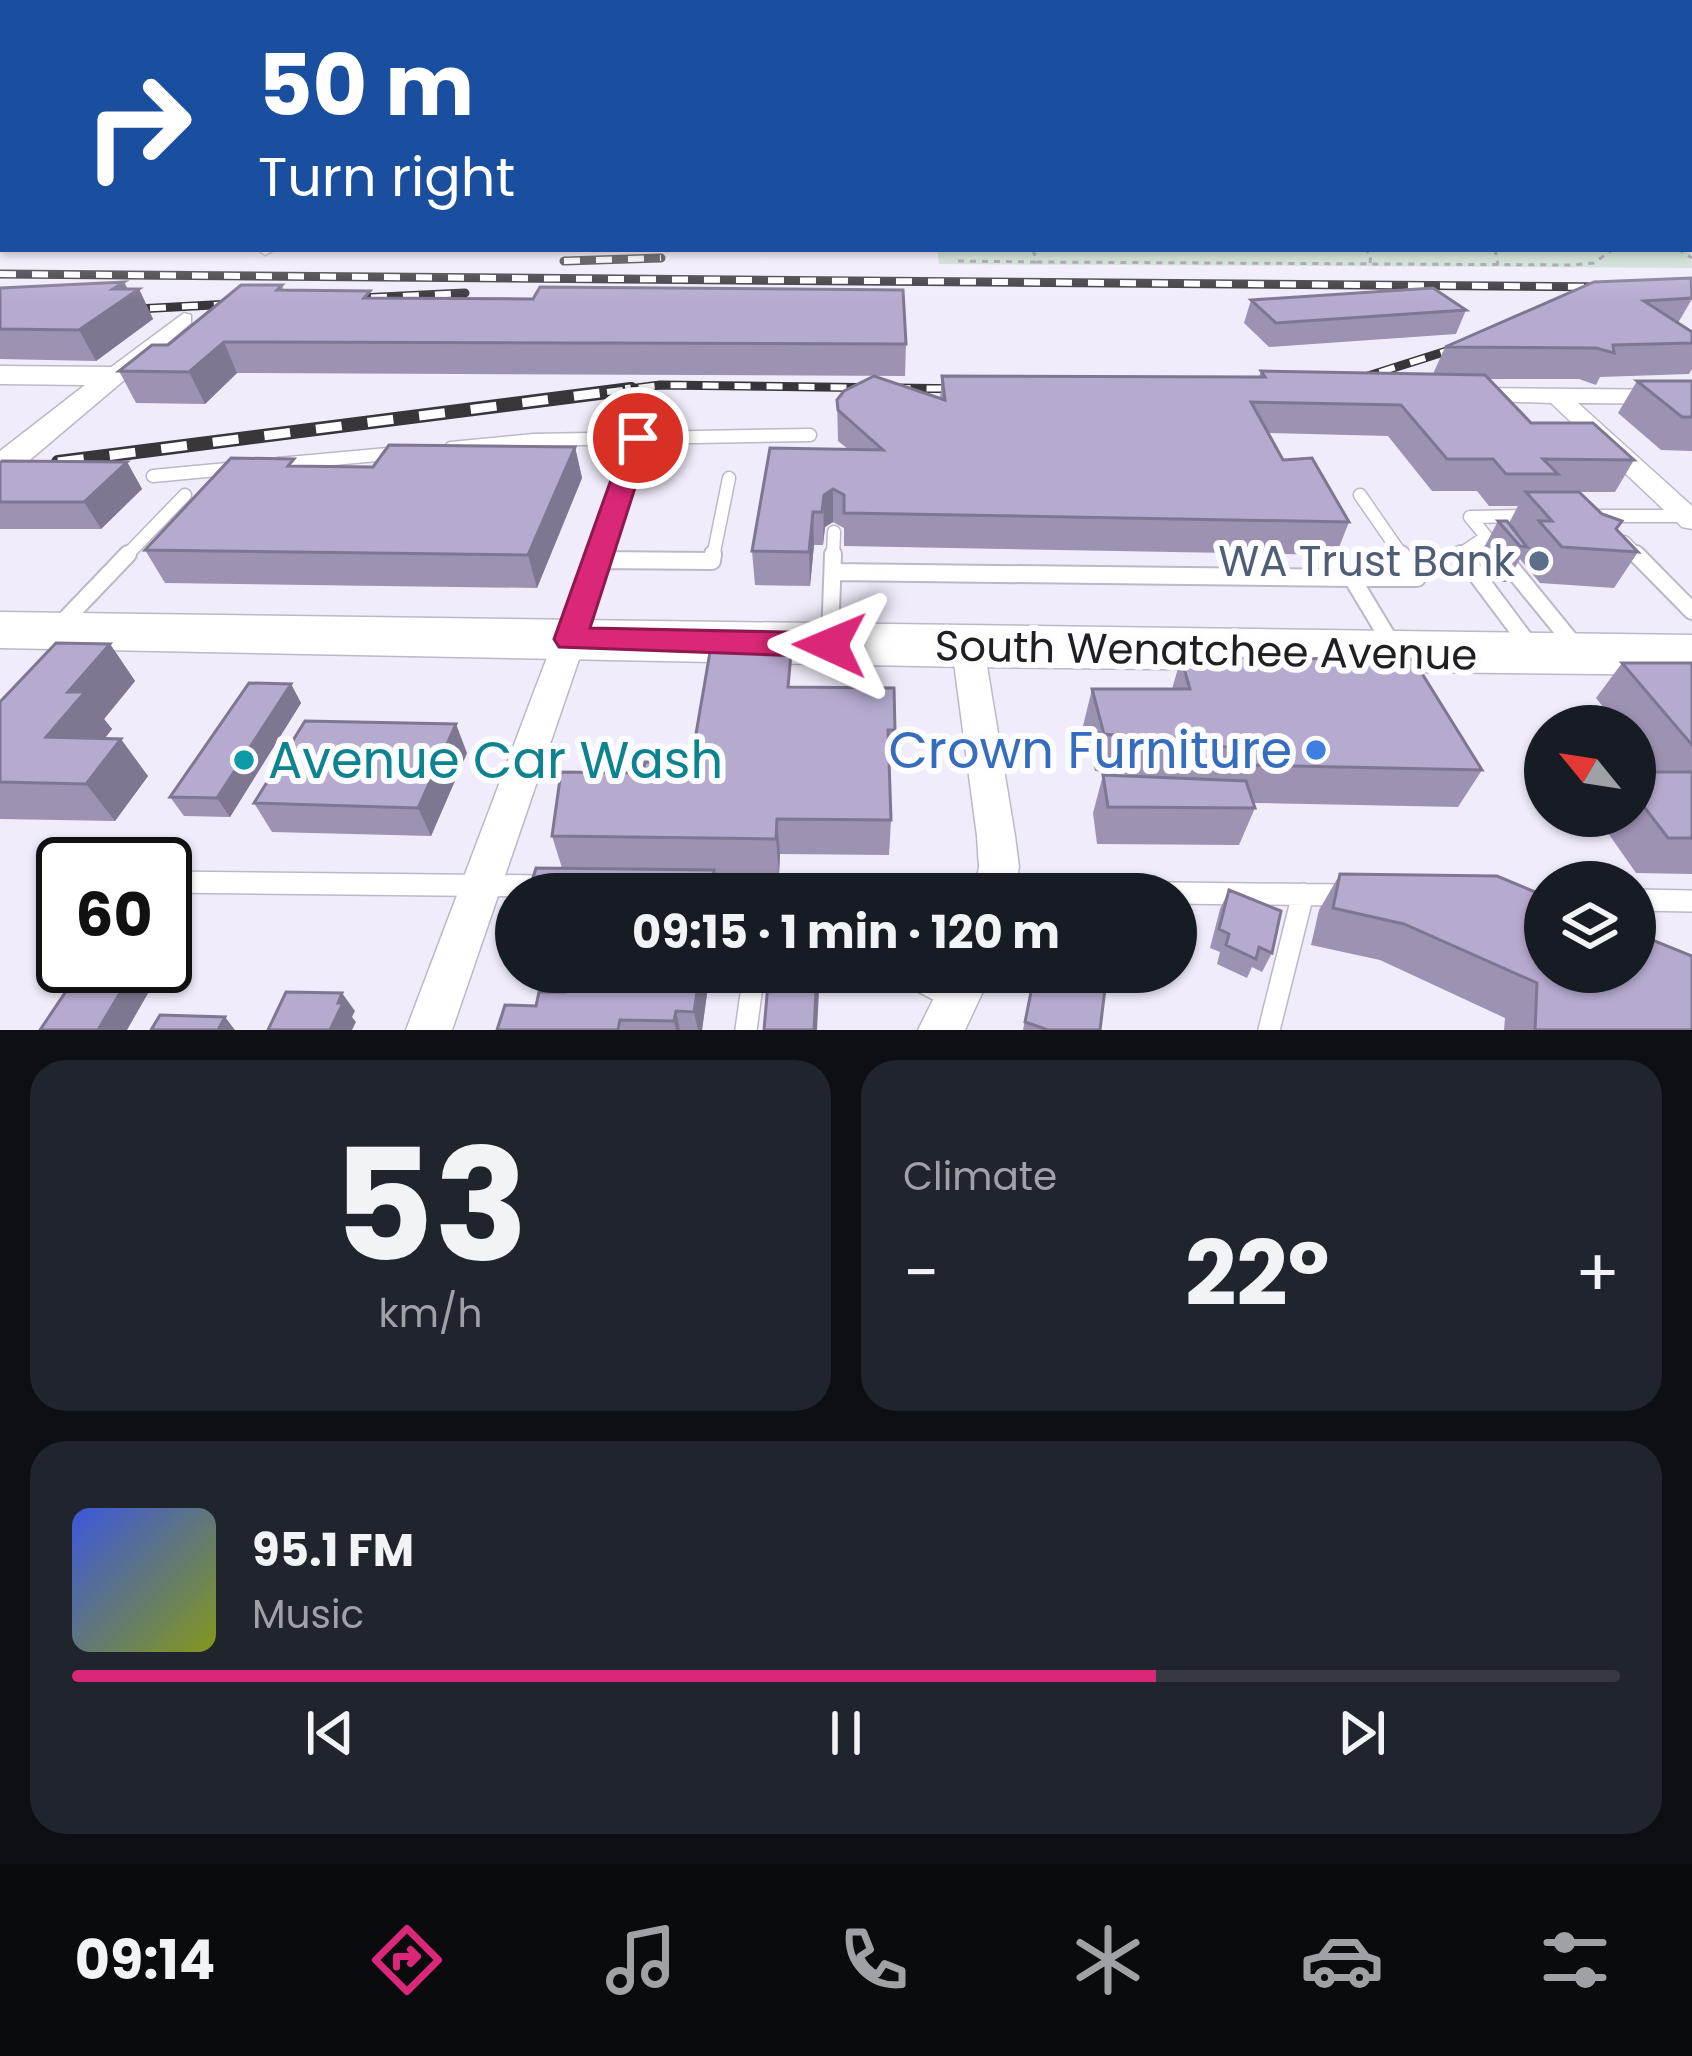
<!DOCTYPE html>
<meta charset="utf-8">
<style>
:root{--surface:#171b24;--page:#20242c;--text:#f1f3f6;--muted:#9ea1a6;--line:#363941;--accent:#db2777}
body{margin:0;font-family:Poppins,sans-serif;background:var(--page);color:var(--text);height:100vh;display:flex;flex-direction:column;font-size:45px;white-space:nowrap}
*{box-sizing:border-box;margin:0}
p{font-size:39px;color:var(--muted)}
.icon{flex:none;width:66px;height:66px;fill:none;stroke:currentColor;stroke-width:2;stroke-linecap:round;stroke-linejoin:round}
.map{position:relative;height:1030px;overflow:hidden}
.sheet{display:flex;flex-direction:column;gap:30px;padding:30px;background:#0d0f14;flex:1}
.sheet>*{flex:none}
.top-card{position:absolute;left:0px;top:0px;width:1692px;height:252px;box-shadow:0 3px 9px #0004;background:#1a4fa0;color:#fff;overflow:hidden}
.needle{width:78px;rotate:300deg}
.buttons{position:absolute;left:1524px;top:705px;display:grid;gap:24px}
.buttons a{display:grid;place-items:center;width:132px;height:132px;border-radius:50%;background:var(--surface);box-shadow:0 3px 9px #0004;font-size:60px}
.speed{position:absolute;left:36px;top:837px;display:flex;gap:24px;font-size:60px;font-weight:700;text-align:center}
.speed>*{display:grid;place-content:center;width:156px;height:156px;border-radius:50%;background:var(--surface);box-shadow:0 3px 9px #0004;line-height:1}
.speed .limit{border:6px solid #111;border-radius:18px;background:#fff;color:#111}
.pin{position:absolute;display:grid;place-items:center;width:102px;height:102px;color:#fff;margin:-51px;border:6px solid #fff;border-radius:50%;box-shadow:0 3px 12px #0007}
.me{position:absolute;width:132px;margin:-66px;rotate:271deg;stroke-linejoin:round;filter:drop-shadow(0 0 9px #0008)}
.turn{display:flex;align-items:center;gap:42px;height:252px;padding:0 60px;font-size:54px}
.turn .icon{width:156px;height:156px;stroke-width:2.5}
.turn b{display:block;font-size:84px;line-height:102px}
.big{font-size:90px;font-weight:700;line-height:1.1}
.sheet .card{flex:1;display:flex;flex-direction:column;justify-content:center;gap:18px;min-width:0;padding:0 42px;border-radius:36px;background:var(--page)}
.sheet .dial{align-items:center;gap:0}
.dial b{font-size:156px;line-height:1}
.song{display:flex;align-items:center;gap:36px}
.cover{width:144px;height:144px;border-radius:18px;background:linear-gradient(135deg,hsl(230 70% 55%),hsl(70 70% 35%))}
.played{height:12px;border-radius:6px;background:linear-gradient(90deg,var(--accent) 70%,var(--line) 70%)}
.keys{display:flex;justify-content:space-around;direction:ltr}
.heat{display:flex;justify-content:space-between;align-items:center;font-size:66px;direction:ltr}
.sheet .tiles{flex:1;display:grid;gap:30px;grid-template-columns:1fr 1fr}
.card:last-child{grid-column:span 2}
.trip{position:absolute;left:495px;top:873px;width:702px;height:120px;border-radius:60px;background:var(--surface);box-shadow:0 3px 9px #0004;font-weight:700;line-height:120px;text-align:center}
.tab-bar{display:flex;height:192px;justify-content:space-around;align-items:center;background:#090b0e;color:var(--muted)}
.tab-bar .icon{width:84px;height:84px}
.tab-bar .active{color:var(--accent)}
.tab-bar b{font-size:54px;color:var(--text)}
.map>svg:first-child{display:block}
.green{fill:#c7ddcd}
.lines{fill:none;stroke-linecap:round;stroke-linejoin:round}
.service-far2-casing{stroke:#bdb8c6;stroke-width:15}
.service-far1-casing{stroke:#bdb8c6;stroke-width:20}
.service-casing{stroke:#bdb8c6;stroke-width:24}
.minor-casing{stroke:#bdb8c6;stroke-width:3}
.tertiary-casing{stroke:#bdb8c6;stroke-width:3}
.primary-casing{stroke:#bdb8c6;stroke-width:3}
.path{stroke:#96939d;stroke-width:3;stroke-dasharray:6 6;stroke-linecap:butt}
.service-far2{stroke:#fff;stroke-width:12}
.service-far1{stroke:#fff;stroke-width:16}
.service{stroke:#fff;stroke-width:21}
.minor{fill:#fff;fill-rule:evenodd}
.tertiary{fill:#fff;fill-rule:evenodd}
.primary{fill:#fff;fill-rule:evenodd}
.rail-far1-casing{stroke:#38353b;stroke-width:9}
.rail-casing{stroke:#38353b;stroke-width:14}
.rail-far1{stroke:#fdfcff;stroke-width:6;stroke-dasharray:16;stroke-linecap:butt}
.rail{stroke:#fdfcff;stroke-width:9;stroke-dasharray:26;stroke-linecap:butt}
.wall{fill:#9d92b2}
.shaded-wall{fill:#7f7791}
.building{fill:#b6aacf;stroke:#7f7791;stroke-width:3}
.route{fill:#db2777;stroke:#8e194d;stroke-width:3}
.service-dot{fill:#5c6f8a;stroke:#fdfcff;stroke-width:4.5}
.shop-dot{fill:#3f7fe0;stroke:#fdfcff;stroke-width:4.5}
.culture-dot{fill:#0f9aa8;stroke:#fdfcff;stroke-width:4.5}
.labels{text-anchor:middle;stroke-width:12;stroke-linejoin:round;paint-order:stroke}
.service-label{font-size:42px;fill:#4e5e75;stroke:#fdfcff;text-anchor:end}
.street-label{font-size:42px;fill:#201e23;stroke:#fdfcff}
.near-shop-label{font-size:51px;fill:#366cbe;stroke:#fdfcff;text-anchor:end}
.near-culture-label{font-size:51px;fill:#0d838f;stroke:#fdfcff;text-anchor:start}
</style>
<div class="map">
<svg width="1692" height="1030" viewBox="0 0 1692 1030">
<rect width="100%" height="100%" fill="#f1ecfb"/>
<path class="green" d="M1689,222L1692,268L939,264L937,249H1689Z"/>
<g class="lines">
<g class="service-far2-casing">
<path id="service-far2" d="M451,448L534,440L810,435
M278,464L399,453
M153,476L238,468
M1360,495L1403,557
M1604,522L1598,516H1687
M1624,542L1639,557
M125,557L185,495
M598,557L638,438
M713,557L729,478
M833,557L834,532
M1463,557L1461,554L1486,537
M1503,557L1470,517L1527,516"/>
</g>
<g class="service-far1-casing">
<path id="service-far1" d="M1461,554L1529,645
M1500,554L1575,646
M1636,554L1692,611
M597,560L712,561L713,554
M833,572L1352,578L1391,643
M1352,578H1417L1401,554
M62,623L128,554
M571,638L599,554
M830,640L833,554"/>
</g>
<g class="service-casing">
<path id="service" d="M165,882L544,886
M698,887L1342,895
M1635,900L1692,901
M903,972L951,997
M746,1030L754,972
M1269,1030L1303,894"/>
</g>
<g class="minor-casing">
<path id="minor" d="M0,195H3V205H0Z
M257,249H276L265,255Z
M184,313L191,315V323L126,378H110V368Z
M1468,388L1692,390V404L1578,403L1692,506V529L1682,527L1551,403L1460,400V390Z
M570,628L581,631L586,639L452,1030H406L554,639L559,631Z
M968,636L979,640L984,648L1015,836L1019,867L1014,894H974L979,867L977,836L952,648L957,640Z
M947,972H992L965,1030H918Z"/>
</g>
<g class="tertiary-casing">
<path id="tertiary" d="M0,366L114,367L129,376L12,475L0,478V451L85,385L0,384Z"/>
</g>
<g class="primary-casing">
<path id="primary" d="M0,612L1692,635V675L968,667L0,648Z"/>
</g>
<path class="path" d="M1364,249L1371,254L1370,263
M1495,249L1498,265
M1678,249L1692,258
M1033,250L1037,262L1573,265L1594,263L1613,249
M958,261L1037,262"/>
<use href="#service-far2" class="service-far2"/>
<use href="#service-far1" class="service-far1"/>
<use href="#service" class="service"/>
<use href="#minor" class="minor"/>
<use href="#tertiary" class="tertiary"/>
<use href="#primary" class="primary"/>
<g class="rail-far1-casing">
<path id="rail-far1" d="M564,261L661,258
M0,274L1614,287
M339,299L465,293
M118,310L250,303
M1349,382L1475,342
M607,392L660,385L972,389"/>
</g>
<g class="rail-casing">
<path id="rail" d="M952,389H972
M58,462L631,389"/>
</g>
<use href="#rail-far1" class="rail-far1"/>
<use href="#rail" class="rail"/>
</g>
<path class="wall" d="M124,282L128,289H139L153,319L96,361L0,359V288Z
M1594,282L1692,299L1678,323L1692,332V369L1689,374L1600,377L1596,385L1579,379H1489L1531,423L1634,460L1615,492H1579L1638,552L1614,588L1540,583L1520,559L1507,582H1499L1479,557L1498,521L1509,523L1518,506H1489L1477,491H1432L1388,436L1268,433L1283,460L1349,522L1336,555L844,546V528L833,522L825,527L823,545H814L810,586L755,585L752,551L848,449L838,441L837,400L940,399L942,376L1259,377L1261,371L1433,374L1445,347Z
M282,285L284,290L906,344L905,376L237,373L205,404L136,403L119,371Z
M1251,300L1466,310L1456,334L1269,347L1244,323Z
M1637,381H1692V451L1661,450L1618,413Z
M575,447L582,478L537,588L165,583L145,550L297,466L373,467Z
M127,462L142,489L101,529H0V463Z
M110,644L135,681L104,719L112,729L105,738L148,776L115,821L0,819V702Z
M1181,658L1482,770L1458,807L1253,803L1255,808L1239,845L1097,844L1093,813L1103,775L1147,777L1095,771L1083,726L1092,689H1172Z
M1622,663H1692V874L1636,873L1596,816H1635V772H1655L1635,747V726H1618L1596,698Z
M291,684L301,703L230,817L184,816L170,797Z
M793,687L895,730L894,765L889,766L891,820L889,855L780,854L779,874L715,873L718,894L562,868L552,836L643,773L691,763Z
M467,753L431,836L272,832L254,803Z
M1340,874L1692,1030H1504L1505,1018L1380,960L1311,945L1319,910Z
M1229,890L1272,953L1262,972L1252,967L1247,978L1217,964L1220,952L1210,948L1220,909Z
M710,972L702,1030H497L536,1006L565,992Z
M1034,972H1107L1100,1030H1023Z"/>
<path class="shaded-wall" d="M124,282L130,295L139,289L153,319L96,361L79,330L113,289Z
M224,342L237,373L205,404L189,372Z
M575,447L582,478L537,588L528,555Z
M127,462L142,489L101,529L84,502Z
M833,489V522L825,527L823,545L824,495Z
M813,512L814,545L810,586L809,552Z
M110,644L135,681L104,719L112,729L76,775L46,737L68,692Z
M291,684L301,703L230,817L217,798Z
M456,724L467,753L431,836L418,808Z
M121,739L148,776L115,821L86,784Z
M777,819L780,854L779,874L776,839Z
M714,870L718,894H711Z
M136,966H159L162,969L127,1030H98Z
M700,972H710L702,1030H698L694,1012Z
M817,972H820L817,1030H814Z
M342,993L355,1011L352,1017L356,1022L352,1030H330Z
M676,1011L680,1030H676L674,1021Z
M225,1017L235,1030H218Z"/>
<path class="building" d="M1691,278L1692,298L1644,301L1692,332V343L1613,345L1614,353L1596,348L1445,347L1594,282Z
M124,282L113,289H139L79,330L0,329V288Z
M241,285H282L277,290L370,291L364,298L533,299L540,287L903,290L906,344L224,342L189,372L119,371L152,345H168Z
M1433,288L1466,310L1276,323L1251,300Z
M1261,371L1485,375L1531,423H1593L1634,460L1543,459L1558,474H1506L1493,459H1447L1401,405L1251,402L1283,460L1312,458L1349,522L844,513V495L833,489L824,495L822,512H813L809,552L752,551L770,448L883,450L838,410L837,400L844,391L874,376L945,400L942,376L1265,377Z
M1637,381H1692V417H1682Z
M389,445L575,447L528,555L145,550L231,458L294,459L288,466L373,467Z
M2,461L127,462L84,502H0V463Z
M1526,492H1579L1602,514L1622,521L1616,529L1638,552L1562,547L1539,521H1552Z
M1498,521H1507L1527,547L1520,546Z
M56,643L110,644L68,692H85L46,737L121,739L86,784L0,782V702Z
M710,652L791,653L788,687L894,688L895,730H888L891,820L777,819L776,839L552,836L561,772L643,773L645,762L691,763Z
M1181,658L1413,659L1482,770L1245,765L1246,749L1104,734L1092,689H1190Z
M1622,663H1692V745Z
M249,683L291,684L217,798L170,797Z
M305,721L456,724L418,808L254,803Z
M1635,772H1692V838H1668L1635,795Z
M1103,775L1246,781L1255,808L1108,807Z
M536,868L714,870L711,894H528Z
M1340,874L1497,876L1545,896V972H1635V933L1692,956V1030H1535L1537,983L1404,924L1333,908Z
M1229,890L1281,911L1272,953L1259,947L1256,959L1226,945L1229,934L1219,929Z
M83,966H136L98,1030H40Z
M570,972H700L694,1012L676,1011L674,1021L620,1020L618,1030H497L505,1005L536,1006L539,992H565Z
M769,972H817L814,1030H764Z
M1035,972H1107L1100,1030H1048L1025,1022Z
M286,992L342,993L338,1003H343L330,1030H268Z
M160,1015L225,1017L218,1030H151Z"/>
<linearGradient id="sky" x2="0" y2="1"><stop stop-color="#81b6d7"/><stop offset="0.52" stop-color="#f9f6fd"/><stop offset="1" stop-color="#f9f6fd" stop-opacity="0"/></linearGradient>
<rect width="1692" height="301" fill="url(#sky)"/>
<path class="route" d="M638,431L651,438L590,628L830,633L841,637L846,645L841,653L830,657L559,647L554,639L626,438Z"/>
<circle class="service-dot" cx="1539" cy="561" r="12"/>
<circle class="shop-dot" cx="1316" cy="750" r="12"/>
<circle class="culture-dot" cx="244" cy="760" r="12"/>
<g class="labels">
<g class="service-label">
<text x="1515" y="576">WA Trust Bank</text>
</g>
<g class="street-label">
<text transform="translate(1206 650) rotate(1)" y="15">South Wenatchee Avenue</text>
</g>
<g class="near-shop-label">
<text x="1292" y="768">Crown Furniture</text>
</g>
<g class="near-culture-label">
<text x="268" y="778">Avenue Car Wash</text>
</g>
</g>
</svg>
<div class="buttons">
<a><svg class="needle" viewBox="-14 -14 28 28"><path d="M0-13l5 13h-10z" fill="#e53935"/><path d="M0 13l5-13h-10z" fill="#9ea1a6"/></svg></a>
<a><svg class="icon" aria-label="layers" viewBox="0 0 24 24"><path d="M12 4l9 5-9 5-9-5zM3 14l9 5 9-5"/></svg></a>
</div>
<div class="speed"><div class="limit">60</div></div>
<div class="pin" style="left:638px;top:438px;background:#d93025"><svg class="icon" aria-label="arrive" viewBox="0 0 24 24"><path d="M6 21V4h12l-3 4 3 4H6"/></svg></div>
<svg class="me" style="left:830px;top:645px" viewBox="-20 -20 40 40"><path d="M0-17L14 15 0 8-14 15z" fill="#db2777" stroke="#fff" stroke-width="4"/></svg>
<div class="trip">09:15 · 1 min · 120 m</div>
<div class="top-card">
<div class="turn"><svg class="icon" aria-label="right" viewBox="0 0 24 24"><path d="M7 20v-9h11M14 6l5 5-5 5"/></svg><div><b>50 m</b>Turn right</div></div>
</div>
</div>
<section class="sheet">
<div class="tiles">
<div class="card dial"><b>53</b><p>km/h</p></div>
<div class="card"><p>Climate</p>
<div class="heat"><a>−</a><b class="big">22°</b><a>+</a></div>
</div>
<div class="card">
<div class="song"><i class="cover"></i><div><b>95.1 FM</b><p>Music</p></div></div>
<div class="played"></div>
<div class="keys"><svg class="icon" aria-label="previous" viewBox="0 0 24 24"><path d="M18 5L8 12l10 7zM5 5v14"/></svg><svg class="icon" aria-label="pause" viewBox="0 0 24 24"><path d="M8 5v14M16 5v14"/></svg><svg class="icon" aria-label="next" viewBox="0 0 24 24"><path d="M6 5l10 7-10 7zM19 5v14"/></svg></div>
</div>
</div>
</section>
<nav class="tab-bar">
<b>09:14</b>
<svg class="icon active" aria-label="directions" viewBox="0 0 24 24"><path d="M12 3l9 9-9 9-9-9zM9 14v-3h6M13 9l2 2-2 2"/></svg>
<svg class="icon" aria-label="music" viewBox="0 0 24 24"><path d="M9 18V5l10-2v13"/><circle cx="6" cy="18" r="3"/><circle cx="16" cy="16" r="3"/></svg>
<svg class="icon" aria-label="phone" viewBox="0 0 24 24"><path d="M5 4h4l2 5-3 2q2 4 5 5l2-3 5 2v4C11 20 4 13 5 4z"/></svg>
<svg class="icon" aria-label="climate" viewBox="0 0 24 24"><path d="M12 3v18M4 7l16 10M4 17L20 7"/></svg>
<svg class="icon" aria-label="car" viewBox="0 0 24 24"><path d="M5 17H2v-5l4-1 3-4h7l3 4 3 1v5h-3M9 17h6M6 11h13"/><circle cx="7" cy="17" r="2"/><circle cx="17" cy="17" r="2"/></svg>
<svg class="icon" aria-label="filters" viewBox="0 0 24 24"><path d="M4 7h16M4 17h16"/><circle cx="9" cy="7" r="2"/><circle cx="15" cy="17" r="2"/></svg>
</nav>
